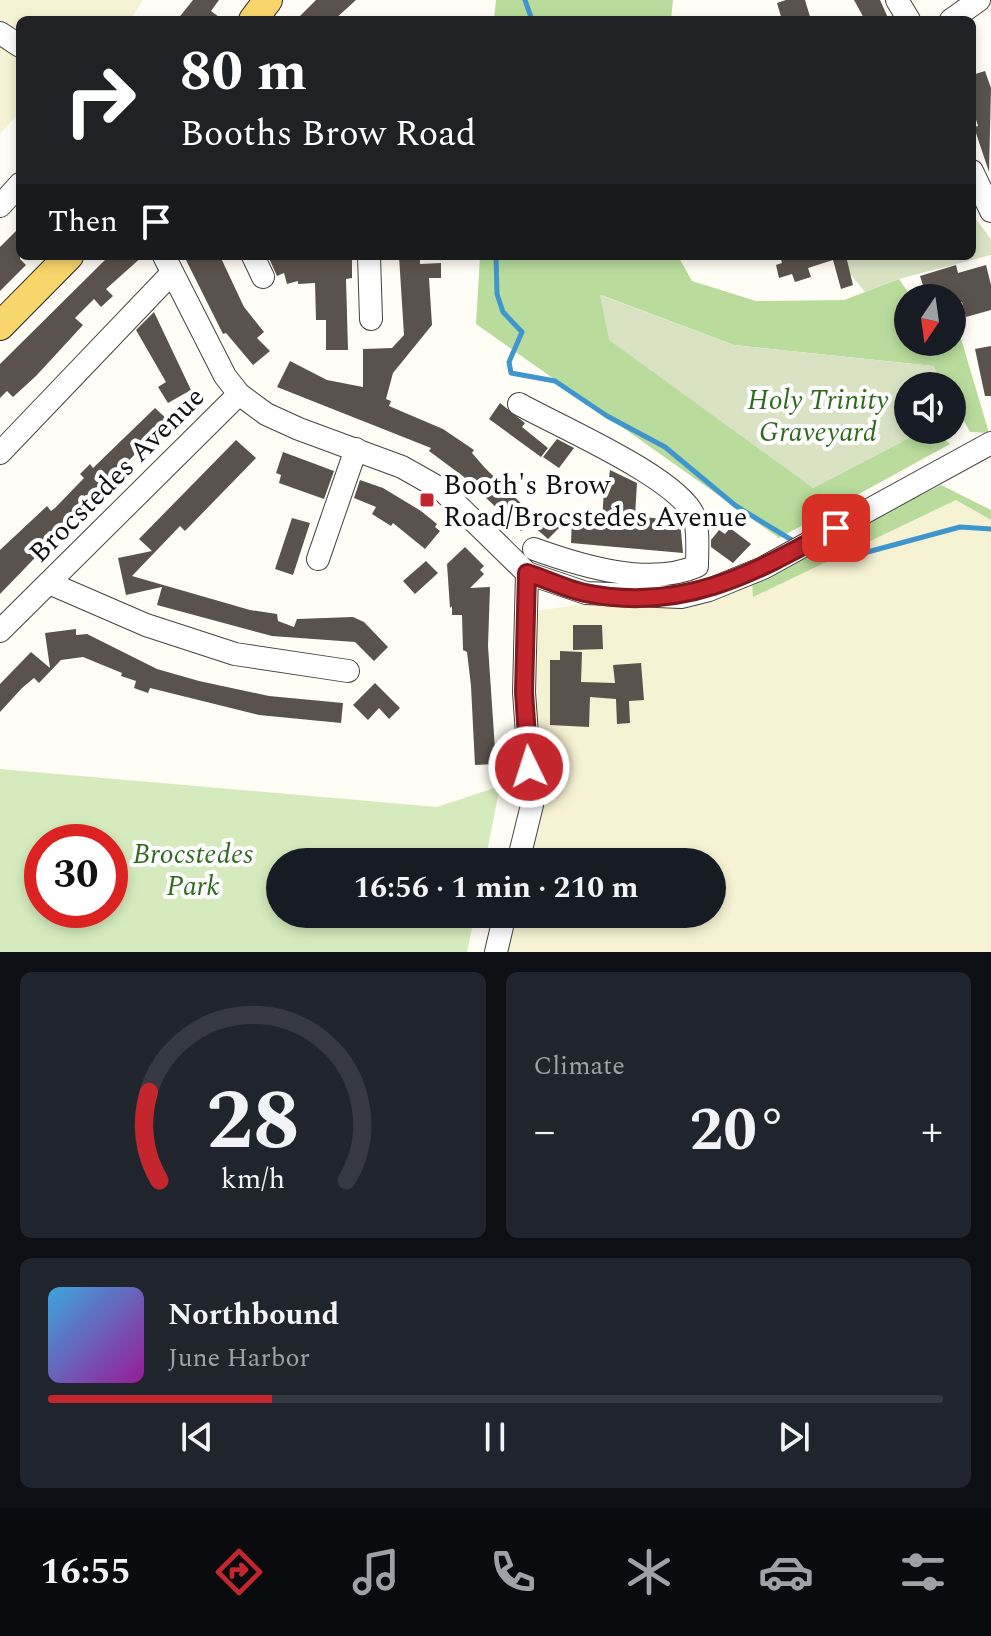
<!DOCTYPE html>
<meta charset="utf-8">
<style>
:root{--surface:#171b24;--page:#20242c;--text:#f1f3f6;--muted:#9ea1a6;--line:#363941;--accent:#c4262e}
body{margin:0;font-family:Spectral,serif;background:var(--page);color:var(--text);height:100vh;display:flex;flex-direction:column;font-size:30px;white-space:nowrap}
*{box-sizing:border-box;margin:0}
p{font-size:26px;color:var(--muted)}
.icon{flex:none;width:44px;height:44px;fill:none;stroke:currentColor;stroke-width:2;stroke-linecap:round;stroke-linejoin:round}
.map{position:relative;height:952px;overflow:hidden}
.details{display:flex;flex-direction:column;gap:20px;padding:20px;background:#0d0f14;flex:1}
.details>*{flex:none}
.hud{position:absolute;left:16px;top:16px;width:960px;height:244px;border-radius:12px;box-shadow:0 4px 12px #0003;background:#202124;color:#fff;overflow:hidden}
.needle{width:52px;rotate:193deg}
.fabs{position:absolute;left:894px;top:284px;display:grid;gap:16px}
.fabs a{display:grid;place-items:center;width:72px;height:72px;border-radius:50%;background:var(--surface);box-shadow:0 4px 12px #0003;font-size:40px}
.speed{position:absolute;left:24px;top:824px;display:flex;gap:16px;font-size:40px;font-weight:700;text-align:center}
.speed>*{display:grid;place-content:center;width:104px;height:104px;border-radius:50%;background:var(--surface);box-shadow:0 4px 12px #0003;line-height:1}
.speed .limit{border:12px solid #d22;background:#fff;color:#111}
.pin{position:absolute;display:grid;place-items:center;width:68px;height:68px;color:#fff;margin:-34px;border-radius:16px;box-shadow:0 4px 12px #0006}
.me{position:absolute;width:88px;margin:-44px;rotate:356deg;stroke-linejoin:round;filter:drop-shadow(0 0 6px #0008)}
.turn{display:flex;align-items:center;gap:28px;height:168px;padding:0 32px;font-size:36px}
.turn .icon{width:104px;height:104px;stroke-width:2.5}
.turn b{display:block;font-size:56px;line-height:68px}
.then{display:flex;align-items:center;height:76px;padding:0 32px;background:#0003;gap:16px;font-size:30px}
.big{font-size:60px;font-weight:700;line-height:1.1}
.details .tile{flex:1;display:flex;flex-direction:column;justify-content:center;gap:12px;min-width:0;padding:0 28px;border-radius:12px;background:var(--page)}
.details .dial{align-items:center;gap:0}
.dial svg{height:208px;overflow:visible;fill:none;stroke:var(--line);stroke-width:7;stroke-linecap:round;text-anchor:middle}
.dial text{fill:var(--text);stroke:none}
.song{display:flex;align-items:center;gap:24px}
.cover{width:96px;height:96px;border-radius:12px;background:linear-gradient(135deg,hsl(200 70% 55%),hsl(300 70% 35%))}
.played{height:8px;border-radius:4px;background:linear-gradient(90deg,var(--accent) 25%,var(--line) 25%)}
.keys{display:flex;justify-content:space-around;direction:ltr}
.heat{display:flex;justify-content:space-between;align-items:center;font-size:44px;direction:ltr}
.details .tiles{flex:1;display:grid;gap:20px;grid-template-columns:1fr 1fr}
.tile:last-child{grid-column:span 2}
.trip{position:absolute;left:266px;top:848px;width:460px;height:80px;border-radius:40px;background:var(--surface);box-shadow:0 4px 12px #0003;font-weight:700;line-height:80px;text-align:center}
.tabs{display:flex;height:128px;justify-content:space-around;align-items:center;background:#090b0e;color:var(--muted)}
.tabs .icon{width:56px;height:56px}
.tabs .active{color:var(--accent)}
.tabs b{font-size:36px;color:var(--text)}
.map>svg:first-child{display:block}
.farmland{fill:#f6f3d4}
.green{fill:#d5ebbd;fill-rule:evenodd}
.forest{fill:#b9dc9c}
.cemetery{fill:#d9e3c4}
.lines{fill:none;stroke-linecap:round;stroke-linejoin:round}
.stream{stroke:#3f96cf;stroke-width:5}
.building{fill:#5a524d}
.minor-casing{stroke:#444;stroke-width:24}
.major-casing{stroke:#222;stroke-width:30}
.minor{stroke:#fff;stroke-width:22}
.major{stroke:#f9d66b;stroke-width:28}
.route-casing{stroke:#7f191e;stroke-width:20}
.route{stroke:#c4262e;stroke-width:14}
.poi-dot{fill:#c4262e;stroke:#fff;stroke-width:3}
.labels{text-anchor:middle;stroke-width:8;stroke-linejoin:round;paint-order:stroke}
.park-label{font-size:28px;font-style:italic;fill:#2f6b1f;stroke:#fff}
.street-label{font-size:28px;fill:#111;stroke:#fff}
.poi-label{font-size:28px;fill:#111;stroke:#fff;text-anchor:start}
</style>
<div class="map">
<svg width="991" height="952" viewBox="0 0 991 952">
<rect width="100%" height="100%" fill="#fffdf5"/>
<path class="farmland" d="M0,0H143L130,20H20V112L0,134Z
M956,500L991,520V952H504L513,914H712V862H525L535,611L752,580L754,596Z"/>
<path class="green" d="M0,769L437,807L500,786L485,862H280V914H475L467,952H0ZM42,842H110V910H42Z"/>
<path class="forest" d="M496,0H673L671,20H494Z
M480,256H678L692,281L756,301L844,300L899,279L912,298H908V342H952V326L957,325L989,433L970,432L952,399V386H944L933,366L734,345L601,295L813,488L924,430H933L950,444L779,538L476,324Z
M941,485L991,510V520L956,500L753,597L752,580Z"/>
<path class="cemetery" d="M972,214L991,239V255L899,279L865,292L839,260L838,256H972Z
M600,295L734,345L933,366L944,386H908V430H924L813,488L609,340Z"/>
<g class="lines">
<path class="stream" d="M525,0L532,20
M496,256L497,294L503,312L522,332L509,362L511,373L555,381L607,416L665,447L736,506L795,542
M810,549L849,557L960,527L991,529"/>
</g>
<path class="building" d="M193,0H219L211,11L223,20H177Z
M316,0H356L334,20H296Z
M786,0H805L811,20H782L777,3Z
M854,0H880L889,20H865Z
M985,71L991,88L989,172L974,127L978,126L972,107V75Z
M20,227V259L26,265L0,291V247Z
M109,256H143L106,289L113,296L101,307L94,299L75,318L83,325L36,376L13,397L7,391L0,398V364Z
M184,256H220L244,307L264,332L257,338L270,351L253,365L226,333L223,334Z
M268,256H352V278L346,279L348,350H326V320H316L315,283L298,284V281L287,284L284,273L277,276Z
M399,256H420V264L441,263V278H429L432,325L393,373L386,399L391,401L389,406L443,429L474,450L472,453L485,468L535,517L521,531L464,477L429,451L431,448L277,387L290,361L327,380L363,387V349L392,348L404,335Z
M780,256H846L853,285L841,289L833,260L808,268L811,277L795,282L792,274L779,278L776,265L782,263Z
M956,265L958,273L986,265L991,285V310L966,317L962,302L952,305V298H927L920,276Z
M154,312L191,390L168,403L158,387L166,382L136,330Z
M991,346V396H985L975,349Z
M500,403L525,423L522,427L548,448L541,457L489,419Z
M155,408L168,420L0,594V550L47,506L51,511L55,508L84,478L80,474L90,464L93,468Z
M557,439L574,448L559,468L543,457Z
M236,440L256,458L185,531L180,526L132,576L250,610L277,614L278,621L294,627L297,619L353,617L364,622L388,647L374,661L355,642L272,636L157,605L162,587L126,595L118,558L152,551L139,539Z
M283,452L334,471L324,499L279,483L281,475L276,473Z
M610,470L637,483L635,516L680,521L683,553L571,543L572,518L602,519L605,477L609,478Z
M360,480L383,488L421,511L437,524L435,527L440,531L425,549L393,523L391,526L372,514L376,507L354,498Z
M550,509L557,517H570L548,539L533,526Z
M292,518L310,523L293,575L275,569Z
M730,528L751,544L733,563L711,547V540L719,530L725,534Z
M465,547L484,566L480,570L484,574L470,588L490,587L488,646L496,764L475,765L471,686L467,652L463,650L462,615H452V606L450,608L447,564Z
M426,561L438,573L415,594L403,581Z
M573,625H602L603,649L573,650Z
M76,629V635L87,634L157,669L199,681L269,696L343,703L341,723L259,715L150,688L148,693L134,688L136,681L121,676L122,673L83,657L61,660L39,683L34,678L22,688L0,712V684L31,652L50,668L45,633Z
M560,651L582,652L581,682L615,683L613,665L641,663L644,700L629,701L630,723L617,724L616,699L590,697L589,727L550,725V660H560Z
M375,683L400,708L389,719L379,708L368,720L353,705Z"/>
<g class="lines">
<g class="minor-casing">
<path id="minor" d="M897,0L909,20
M951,20L979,0
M0,33L20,46
M972,171L991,211
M0,206L20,184
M164,256L225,376L239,394L266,414L299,429L402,467L441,489L527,573L586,593L681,597L709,590L763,568L991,443
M253,256L263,277
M369,256L371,319
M519,404C558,426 679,478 694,516C699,530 697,551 697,566C650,587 581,566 534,549
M0,453L172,273
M318,559L356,449
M49,583L146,625L235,654L348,671
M0,631L239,394
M518,862L532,805L524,692L527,573
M496,952L505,914"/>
</g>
<g class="major-casing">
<path id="major" d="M253,20L268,0
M0,326L69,256"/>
</g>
<use href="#minor" class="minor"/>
<use href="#major" class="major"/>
</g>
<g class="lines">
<g class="route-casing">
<path id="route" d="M529,767L524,692L527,573C546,579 566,589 585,593C683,613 754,573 836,528"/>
</g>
<use href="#route" class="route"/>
</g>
<rect class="poi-dot" x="419" y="492" width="16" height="16" rx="4"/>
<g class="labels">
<g class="park-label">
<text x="818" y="409">Holy Trinity<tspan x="818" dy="32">Graveyard</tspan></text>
<text x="193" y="863">Brocstedes<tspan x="193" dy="32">Park</tspan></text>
</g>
<g class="street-label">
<text transform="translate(116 474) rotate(-45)" y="10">Brocstedes Avenue</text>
</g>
<g class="poi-label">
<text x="443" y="494">Booth's Brow<tspan x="443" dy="32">Road/Brocstedes Avenue</tspan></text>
</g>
</g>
</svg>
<div class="fabs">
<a><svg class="needle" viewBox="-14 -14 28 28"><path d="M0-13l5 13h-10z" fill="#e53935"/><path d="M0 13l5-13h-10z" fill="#9ea1a6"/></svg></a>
<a><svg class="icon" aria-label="sound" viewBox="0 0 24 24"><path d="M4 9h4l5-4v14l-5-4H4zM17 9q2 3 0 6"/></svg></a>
</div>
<div class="speed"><div class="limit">30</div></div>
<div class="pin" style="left:836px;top:528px;background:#d93025"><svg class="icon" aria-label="arrive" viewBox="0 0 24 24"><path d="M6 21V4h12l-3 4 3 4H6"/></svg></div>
<svg class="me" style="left:529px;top:767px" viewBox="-20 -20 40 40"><circle r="17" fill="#c4262e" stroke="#fff" stroke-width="3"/><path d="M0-11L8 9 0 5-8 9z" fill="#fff"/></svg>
<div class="trip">16:56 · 1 min · 210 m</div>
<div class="hud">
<div class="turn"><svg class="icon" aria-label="right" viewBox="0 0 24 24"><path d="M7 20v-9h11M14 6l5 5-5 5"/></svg><div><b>80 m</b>Booths Brow Road</div></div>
<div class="then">Then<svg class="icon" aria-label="arrive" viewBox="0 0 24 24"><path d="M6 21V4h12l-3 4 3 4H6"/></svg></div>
</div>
</div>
<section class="details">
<div class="tiles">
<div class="tile dial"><svg viewBox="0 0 100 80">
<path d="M14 69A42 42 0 1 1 86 69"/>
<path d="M14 69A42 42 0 0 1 10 35" stroke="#c4262e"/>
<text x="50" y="56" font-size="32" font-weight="700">28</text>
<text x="50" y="72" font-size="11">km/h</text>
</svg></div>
<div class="tile"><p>Climate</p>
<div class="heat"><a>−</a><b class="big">20°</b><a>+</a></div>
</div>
<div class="tile">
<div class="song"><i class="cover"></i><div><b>Northbound</b><p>June Harbor</p></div></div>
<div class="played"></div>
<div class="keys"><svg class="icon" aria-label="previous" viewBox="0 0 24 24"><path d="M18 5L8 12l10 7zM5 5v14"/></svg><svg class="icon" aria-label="pause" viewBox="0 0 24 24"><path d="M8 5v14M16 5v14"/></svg><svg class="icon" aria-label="next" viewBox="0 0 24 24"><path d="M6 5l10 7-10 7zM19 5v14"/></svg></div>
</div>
</div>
</section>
<nav class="tabs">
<b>16:55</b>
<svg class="icon active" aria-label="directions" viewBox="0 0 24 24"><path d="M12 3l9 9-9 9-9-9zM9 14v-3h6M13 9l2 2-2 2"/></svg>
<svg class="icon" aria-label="music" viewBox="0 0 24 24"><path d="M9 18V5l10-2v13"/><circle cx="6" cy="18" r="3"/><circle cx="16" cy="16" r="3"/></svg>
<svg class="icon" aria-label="phone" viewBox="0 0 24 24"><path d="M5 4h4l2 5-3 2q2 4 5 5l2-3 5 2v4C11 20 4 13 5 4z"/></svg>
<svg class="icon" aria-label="climate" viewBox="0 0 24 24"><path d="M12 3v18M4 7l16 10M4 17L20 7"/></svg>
<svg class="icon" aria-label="car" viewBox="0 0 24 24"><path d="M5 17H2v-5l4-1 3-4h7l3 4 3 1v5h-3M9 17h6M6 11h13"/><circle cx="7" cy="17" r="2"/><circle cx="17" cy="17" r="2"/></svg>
<svg class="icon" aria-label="filters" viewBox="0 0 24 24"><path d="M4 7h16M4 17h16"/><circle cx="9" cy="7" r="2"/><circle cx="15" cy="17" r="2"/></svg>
</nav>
